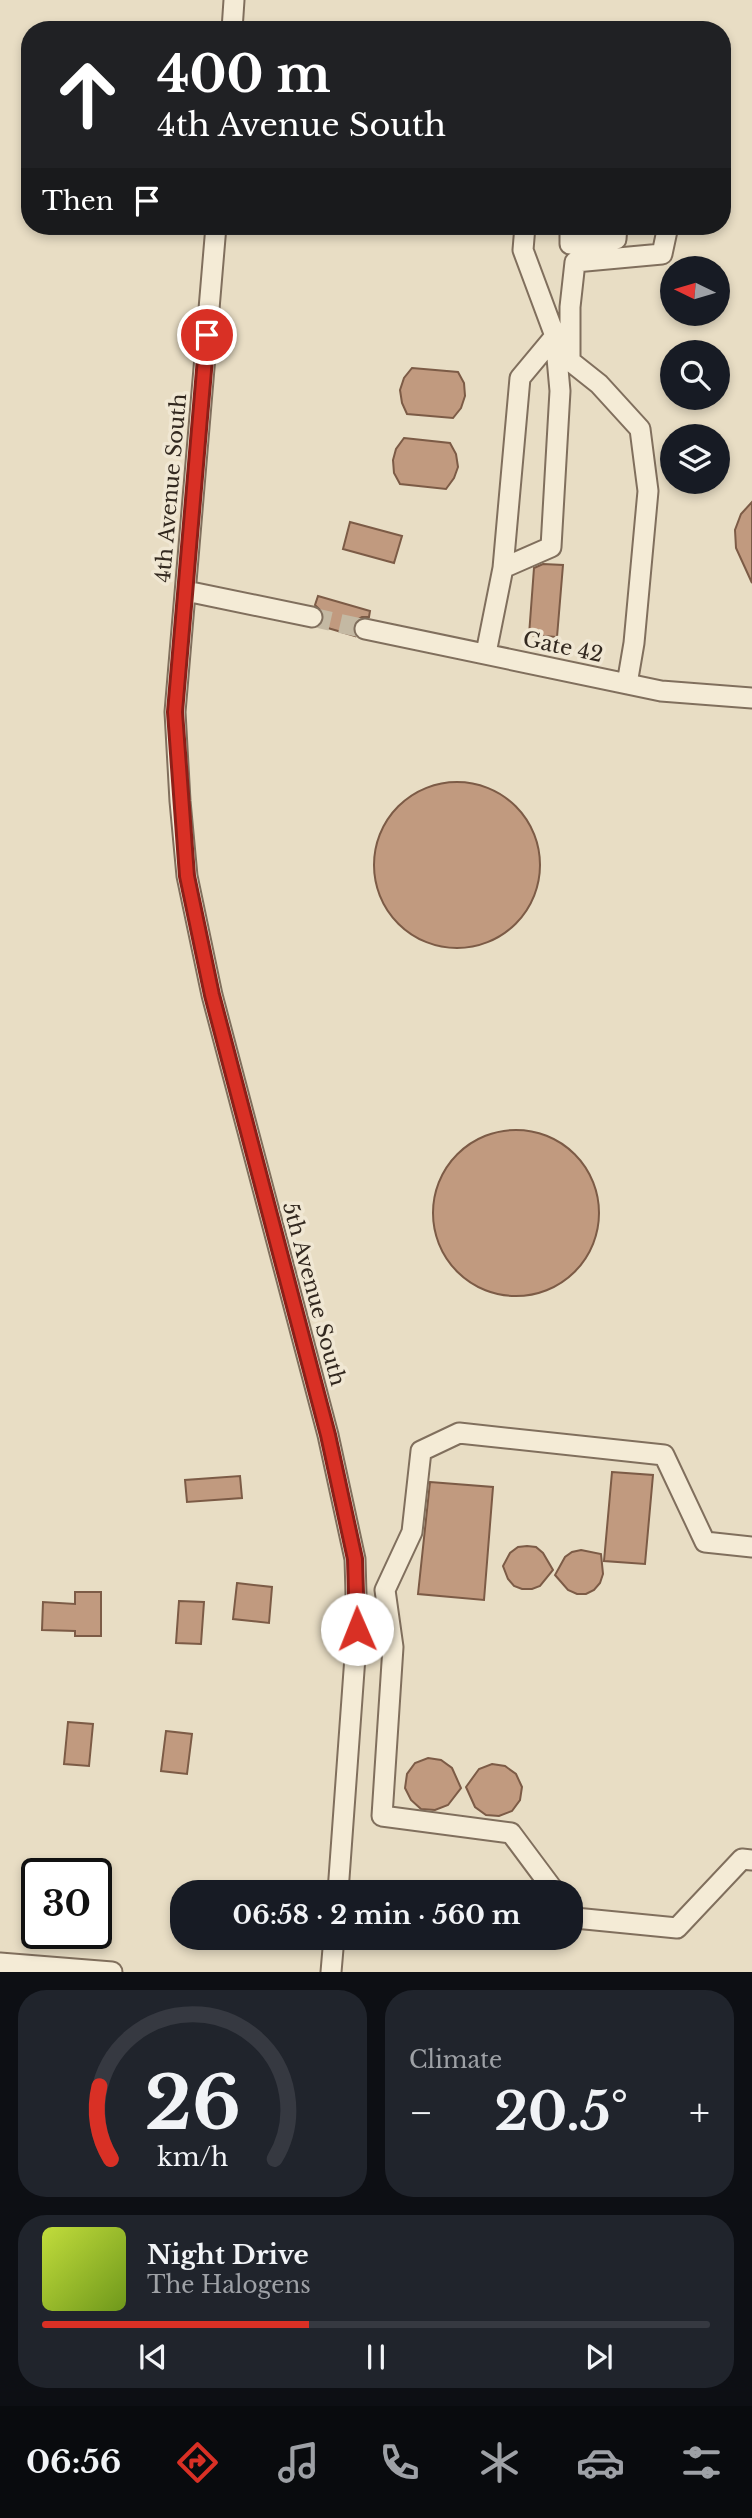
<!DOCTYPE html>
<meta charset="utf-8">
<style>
:root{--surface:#171b24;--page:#20242c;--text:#f1f3f6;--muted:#9ea1a6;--line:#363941;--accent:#d93025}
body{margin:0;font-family:"Libre Baskerville",serif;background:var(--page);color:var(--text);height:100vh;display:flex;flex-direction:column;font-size:26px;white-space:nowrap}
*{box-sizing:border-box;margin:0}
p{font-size:23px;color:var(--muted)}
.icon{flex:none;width:38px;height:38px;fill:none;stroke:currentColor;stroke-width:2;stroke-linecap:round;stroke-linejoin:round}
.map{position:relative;height:1972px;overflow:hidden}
.details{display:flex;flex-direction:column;gap:18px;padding:18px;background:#0d0f14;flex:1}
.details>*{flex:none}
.top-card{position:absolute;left:21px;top:21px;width:710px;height:214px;border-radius:28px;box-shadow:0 4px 10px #0003;background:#202124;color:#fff;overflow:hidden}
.needle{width:46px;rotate:275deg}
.fabs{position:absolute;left:660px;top:256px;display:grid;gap:14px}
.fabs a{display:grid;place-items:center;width:70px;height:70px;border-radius:50%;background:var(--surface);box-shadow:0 4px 10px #0003;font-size:35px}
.speed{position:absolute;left:21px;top:1858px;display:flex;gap:14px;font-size:35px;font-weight:700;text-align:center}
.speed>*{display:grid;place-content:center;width:91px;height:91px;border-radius:50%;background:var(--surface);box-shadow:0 4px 10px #0003;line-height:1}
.speed .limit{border:4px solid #111;border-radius:10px;background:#fff;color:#111}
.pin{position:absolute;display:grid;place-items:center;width:60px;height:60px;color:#fff;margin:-30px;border:4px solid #fff;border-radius:50%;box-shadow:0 2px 7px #0007}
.me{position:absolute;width:77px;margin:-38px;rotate:359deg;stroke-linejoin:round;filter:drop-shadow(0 0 5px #0008)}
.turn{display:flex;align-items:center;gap:24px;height:147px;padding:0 21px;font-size:32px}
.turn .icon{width:91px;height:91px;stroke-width:2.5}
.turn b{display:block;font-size:49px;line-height:60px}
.then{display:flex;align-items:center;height:66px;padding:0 21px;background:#0003;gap:14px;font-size:26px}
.big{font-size:52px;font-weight:700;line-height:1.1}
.details .tile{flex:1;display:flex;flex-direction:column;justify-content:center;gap:10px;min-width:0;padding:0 24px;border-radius:28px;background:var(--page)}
.details .dial{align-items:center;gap:0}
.dial svg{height:182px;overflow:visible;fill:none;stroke:var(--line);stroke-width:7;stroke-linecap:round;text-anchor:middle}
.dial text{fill:var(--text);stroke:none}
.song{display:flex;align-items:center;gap:21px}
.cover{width:84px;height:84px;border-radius:10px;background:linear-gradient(135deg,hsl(70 70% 55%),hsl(80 70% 35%))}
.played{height:7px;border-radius:4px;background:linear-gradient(90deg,var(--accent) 40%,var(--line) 40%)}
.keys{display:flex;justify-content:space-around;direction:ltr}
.heat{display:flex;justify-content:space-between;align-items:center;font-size:38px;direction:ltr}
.details .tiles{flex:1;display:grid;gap:18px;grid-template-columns:1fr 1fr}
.tile:last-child{grid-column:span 2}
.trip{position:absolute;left:170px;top:1880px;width:413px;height:70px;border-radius:28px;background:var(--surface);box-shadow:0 4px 10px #0003;font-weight:700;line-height:70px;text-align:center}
.dock{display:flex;height:112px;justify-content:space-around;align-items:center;background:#090b0e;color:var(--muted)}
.dock .icon{width:49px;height:49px}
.dock .active{color:var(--accent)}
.dock b{font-size:32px;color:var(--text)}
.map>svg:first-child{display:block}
.building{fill:#c19a7f;stroke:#7c5b46;stroke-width:2}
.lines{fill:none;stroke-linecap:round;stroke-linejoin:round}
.minor-tunnel{stroke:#c4b9a3;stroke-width:19;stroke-dasharray:19 10;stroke-linecap:butt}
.minor-casing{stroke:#806f5d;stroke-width:23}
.minor{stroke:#f4ebd6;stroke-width:19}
.route-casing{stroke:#8d1f18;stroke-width:18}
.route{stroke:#d93025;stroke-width:12}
.labels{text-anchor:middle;stroke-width:7;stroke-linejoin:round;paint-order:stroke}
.street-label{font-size:21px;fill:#32281f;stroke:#f0e7d3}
</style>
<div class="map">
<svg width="752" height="1972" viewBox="0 0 752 1972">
<rect width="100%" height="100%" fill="#e8ddc4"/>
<path class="building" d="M412,368L458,372L464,383L465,396L461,408L453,418L407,414L402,403L400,390L404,378Z
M404,438L450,443L456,454L458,467L454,478L446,489L400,484L394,473L393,460L396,449Z
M752,502V583L736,548L735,530L741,514Z
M350,522L402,536L394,563L343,549Z
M543,564L563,565L557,637L529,635L534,568Z
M318,596L370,611L369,617H362L355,621L353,627L355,636L321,626L324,614L315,605Z
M374 865a83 83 0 1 1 166 0a83 83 0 1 1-166 0Z
M433 1213a83 83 0 1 1 166 0a83 83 0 1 1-166 0Z
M612,1472L653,1475L645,1564L604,1561Z
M240,1476L242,1498L187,1502L185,1480Z
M430,1482L493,1487L484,1600L418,1594Z
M527,1546L536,1547L543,1553L553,1570L540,1586L532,1589H522L514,1586L508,1579L503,1566L510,1553L518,1547Z
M581,1550L601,1554L603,1574L600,1583L594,1590L586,1594H577L568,1590L555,1575L565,1557L572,1552Z
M237,1583L272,1587L269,1623L233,1619Z
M75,1592H101V1636H75V1631L42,1630L43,1602L75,1604Z
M179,1601L204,1602L201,1644L176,1643Z
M68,1722L93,1724L89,1766L64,1764Z
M166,1731L192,1734L187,1774L161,1771Z
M428,1758L441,1760L452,1768L461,1788L448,1805L435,1810L421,1809L411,1800L405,1788L407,1774L415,1763Z
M492,1764L505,1766L516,1774L522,1787L520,1800L512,1811L499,1816L486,1815L475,1807L466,1787L479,1769Z"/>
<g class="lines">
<path class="minor-tunnel" d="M312,617L365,629"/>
<g class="minor-casing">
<path id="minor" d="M232,30L234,0
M216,226L175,712L180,801L187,876L212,995L328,1435L355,1559L357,1629L338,1892
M570,226V244H595L616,239L617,226
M503,568L520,378L555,336
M186,591L312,617
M365,629L661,691L752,698
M486,653L503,568L551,547L560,391L555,336L523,250L525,226
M627,684L634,643L648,491L640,429L599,384L570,361V307L575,262L662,254L668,226
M555,1892L511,1833L382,1816L393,1647L385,1590L412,1532L421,1451L459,1433L664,1455L705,1542L752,1547
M570,1912L575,1918L677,1928L742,1859L752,1860
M0,1963L112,1972
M331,1972L334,1937"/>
</g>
<use href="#minor" class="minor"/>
</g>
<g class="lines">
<g class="route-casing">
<path id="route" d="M207,335L175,712L187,876L212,995L328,1435L355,1559L357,1629"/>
</g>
<use href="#route" class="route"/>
</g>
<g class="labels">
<g class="street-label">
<text transform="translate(171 488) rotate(-85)" y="7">4th Avenue South</text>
<text transform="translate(563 647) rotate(12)" y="7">Gate 42</text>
<text transform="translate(314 1294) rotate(75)" y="7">5th Avenue South</text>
</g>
</g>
</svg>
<div class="fabs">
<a><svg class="needle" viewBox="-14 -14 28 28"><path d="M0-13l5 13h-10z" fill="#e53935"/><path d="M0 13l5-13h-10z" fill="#9ea1a6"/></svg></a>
<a><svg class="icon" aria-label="search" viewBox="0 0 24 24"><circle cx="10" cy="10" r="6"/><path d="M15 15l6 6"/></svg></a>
<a><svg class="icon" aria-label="layers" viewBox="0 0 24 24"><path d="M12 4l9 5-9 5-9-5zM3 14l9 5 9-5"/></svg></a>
</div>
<div class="speed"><div class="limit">30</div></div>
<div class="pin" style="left:207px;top:335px;background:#d93025"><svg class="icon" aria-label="arrive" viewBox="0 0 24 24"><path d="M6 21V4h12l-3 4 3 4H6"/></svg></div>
<svg class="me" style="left:357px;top:1629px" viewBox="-20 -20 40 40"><circle r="19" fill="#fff"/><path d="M0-13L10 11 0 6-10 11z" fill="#d93025"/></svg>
<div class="trip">06:58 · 2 min · 560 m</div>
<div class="top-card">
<div class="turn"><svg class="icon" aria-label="ahead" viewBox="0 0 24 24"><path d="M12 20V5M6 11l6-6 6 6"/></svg><div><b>400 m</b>4th Avenue South</div></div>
<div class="then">Then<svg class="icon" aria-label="arrive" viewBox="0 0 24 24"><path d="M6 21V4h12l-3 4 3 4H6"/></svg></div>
</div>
</div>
<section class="details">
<div class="tiles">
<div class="tile dial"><svg viewBox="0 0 100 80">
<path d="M14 69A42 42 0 1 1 86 69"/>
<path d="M14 69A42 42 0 0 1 9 37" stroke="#d93025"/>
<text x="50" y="56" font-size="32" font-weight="700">26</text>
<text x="50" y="72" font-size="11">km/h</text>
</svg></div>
<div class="tile"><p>Climate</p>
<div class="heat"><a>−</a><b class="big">20.5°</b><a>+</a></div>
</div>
<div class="tile">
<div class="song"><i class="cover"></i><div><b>Night Drive</b><p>The Halogens</p></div></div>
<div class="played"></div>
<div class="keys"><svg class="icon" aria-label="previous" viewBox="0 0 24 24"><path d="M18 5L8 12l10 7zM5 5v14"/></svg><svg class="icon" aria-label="pause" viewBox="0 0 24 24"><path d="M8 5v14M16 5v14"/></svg><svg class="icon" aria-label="next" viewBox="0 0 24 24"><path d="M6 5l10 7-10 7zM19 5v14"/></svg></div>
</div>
</div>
</section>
<nav class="dock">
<b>06:56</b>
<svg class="icon active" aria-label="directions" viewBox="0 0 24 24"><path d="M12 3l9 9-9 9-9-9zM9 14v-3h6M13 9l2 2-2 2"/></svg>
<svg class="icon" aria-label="music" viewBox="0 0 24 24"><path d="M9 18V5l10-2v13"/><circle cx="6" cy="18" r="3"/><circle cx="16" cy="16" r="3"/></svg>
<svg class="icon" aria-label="phone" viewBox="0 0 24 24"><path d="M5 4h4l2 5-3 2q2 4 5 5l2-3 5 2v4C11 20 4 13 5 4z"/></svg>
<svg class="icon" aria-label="climate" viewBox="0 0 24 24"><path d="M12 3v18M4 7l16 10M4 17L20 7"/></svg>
<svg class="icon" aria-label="car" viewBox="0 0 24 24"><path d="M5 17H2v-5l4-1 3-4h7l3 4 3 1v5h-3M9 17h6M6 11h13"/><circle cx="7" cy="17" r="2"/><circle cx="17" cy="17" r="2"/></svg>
<svg class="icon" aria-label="filters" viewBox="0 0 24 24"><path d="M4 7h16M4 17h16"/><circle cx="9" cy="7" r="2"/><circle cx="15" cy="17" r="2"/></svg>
</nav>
